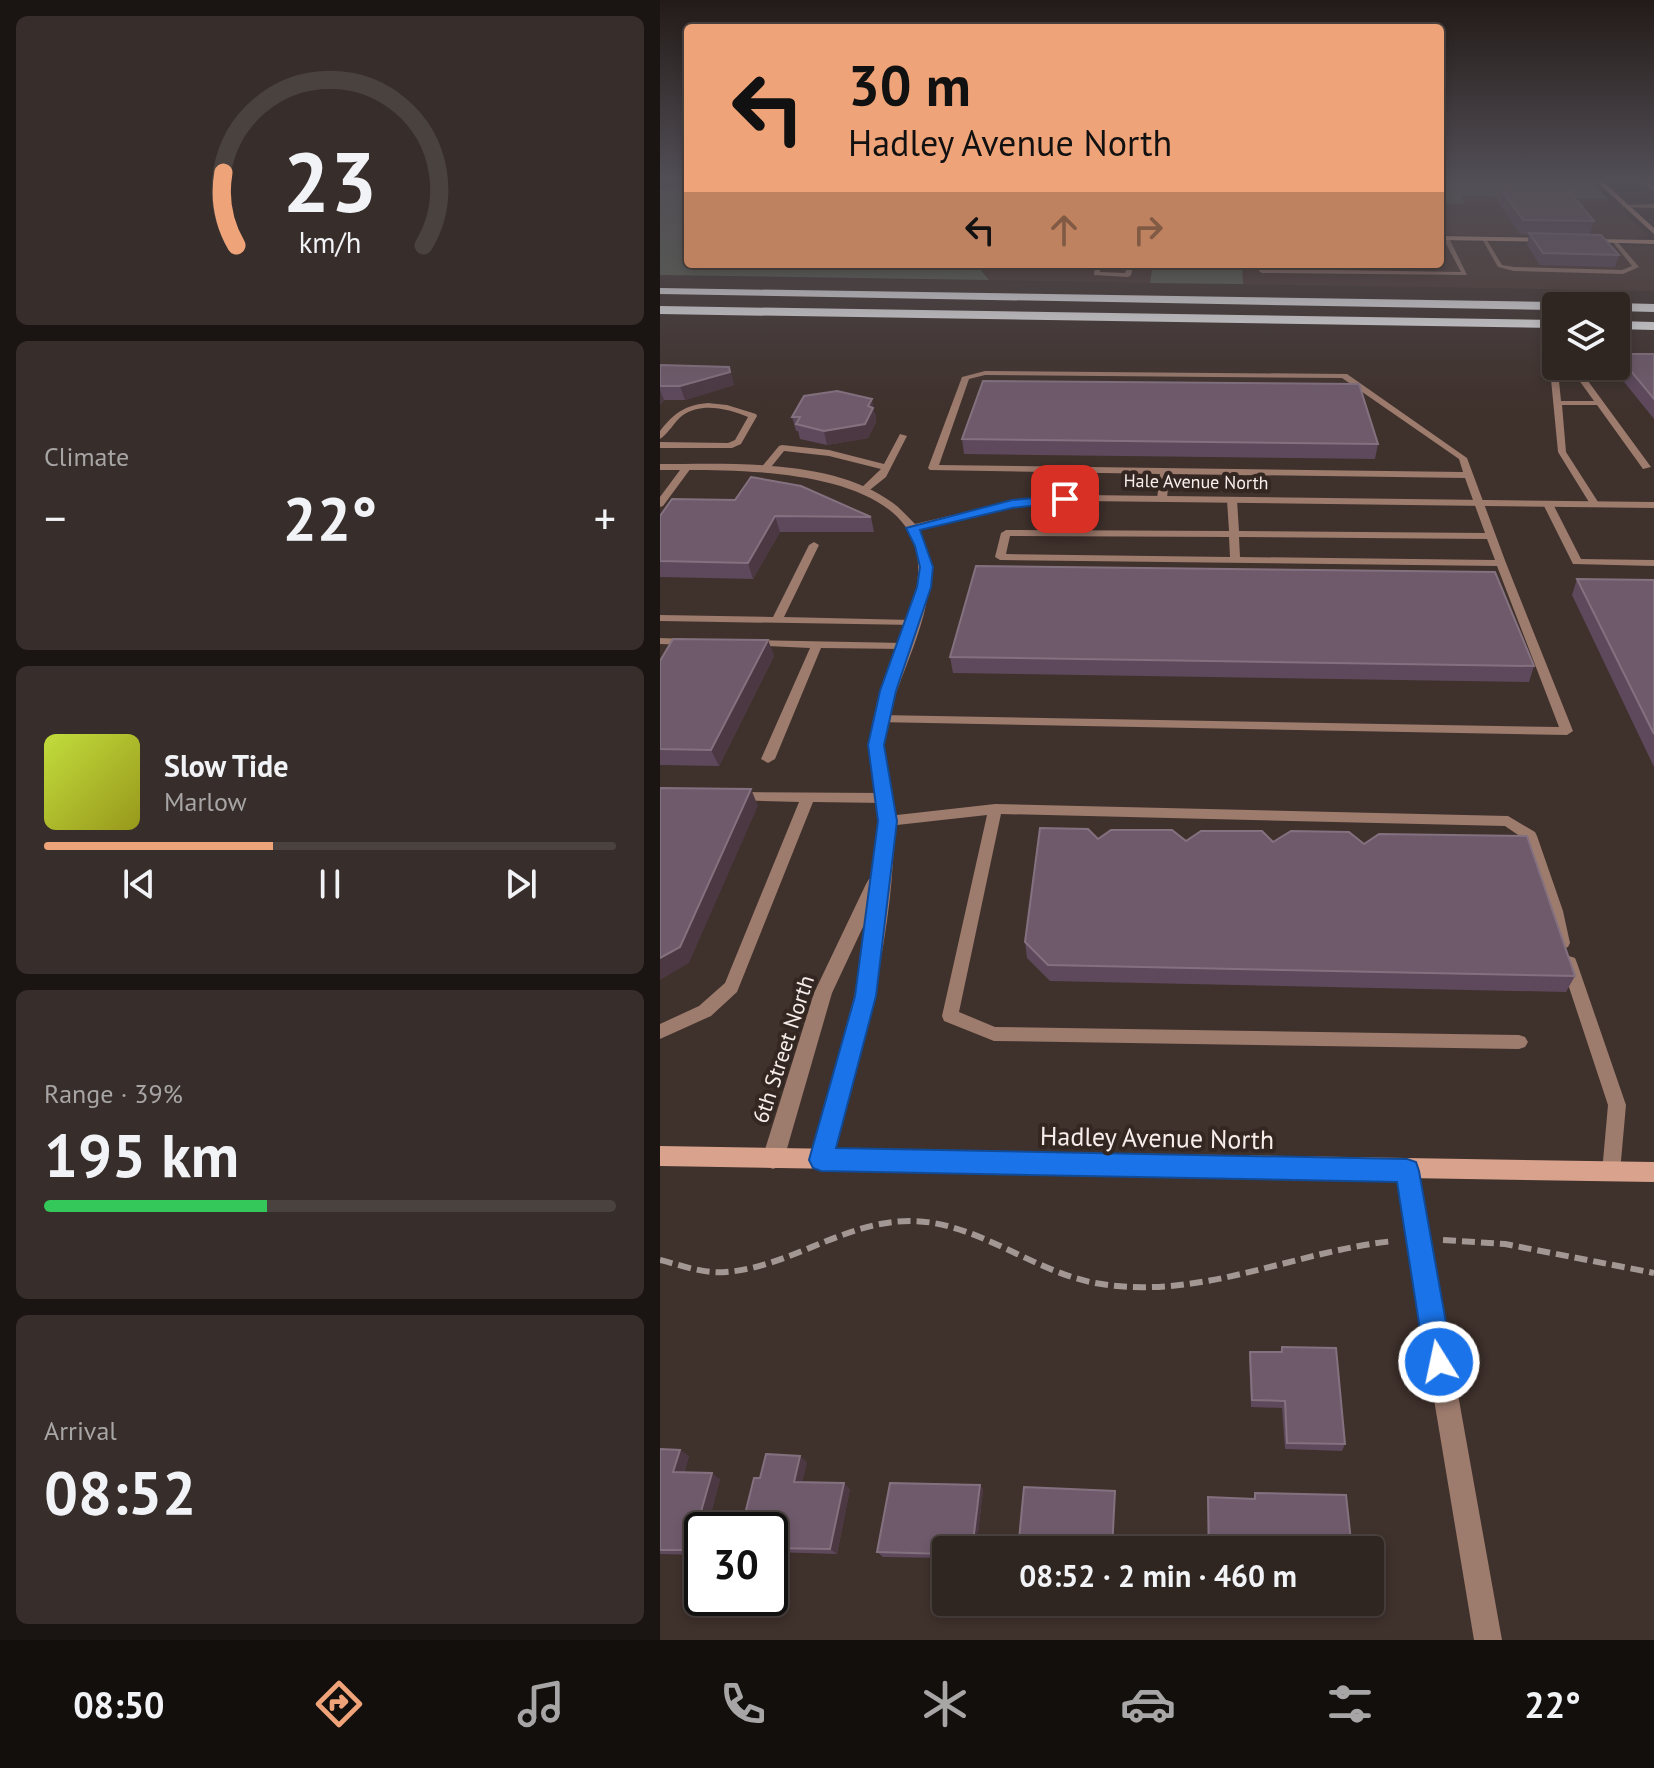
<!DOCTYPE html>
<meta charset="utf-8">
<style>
:root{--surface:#2f2521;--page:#372d2a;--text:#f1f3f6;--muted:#a7a5a5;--line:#4a423f;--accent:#efa378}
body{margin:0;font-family:"PT Sans",sans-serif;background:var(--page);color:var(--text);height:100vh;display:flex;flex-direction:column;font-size:30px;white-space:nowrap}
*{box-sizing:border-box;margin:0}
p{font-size:26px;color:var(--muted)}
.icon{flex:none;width:44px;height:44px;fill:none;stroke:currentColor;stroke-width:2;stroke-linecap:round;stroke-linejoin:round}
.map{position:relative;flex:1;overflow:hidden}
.panel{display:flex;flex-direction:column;gap:16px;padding:16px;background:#1a1412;width:660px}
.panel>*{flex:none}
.banner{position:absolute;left:24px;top:24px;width:760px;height:244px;border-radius:8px;box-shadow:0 4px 12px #0003,0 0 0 2px var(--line);background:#efa378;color:#111;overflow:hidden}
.buttons{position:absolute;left:882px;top:292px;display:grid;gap:16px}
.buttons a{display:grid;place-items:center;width:88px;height:88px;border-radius:8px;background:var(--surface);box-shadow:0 4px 12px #0003,0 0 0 2px var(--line);font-size:40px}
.speed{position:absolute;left:24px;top:1512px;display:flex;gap:16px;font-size:40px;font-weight:700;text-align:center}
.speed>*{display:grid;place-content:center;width:104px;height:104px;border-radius:50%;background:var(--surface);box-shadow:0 4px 12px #0003,0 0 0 2px var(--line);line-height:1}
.speed .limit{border:4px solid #111;border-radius:12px;background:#fff;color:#111}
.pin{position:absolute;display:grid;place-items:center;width:68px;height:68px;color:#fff;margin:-34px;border-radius:16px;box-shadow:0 4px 12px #0006}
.me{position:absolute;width:88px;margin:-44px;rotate:350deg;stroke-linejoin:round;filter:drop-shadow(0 0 6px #0008)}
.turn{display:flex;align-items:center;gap:28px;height:168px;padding:0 32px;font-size:36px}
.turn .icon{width:104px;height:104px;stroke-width:2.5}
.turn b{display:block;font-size:56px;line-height:68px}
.lanes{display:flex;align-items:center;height:76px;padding:0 32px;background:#0003;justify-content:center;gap:40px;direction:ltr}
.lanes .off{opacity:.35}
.big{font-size:60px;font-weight:700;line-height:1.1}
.panel .card{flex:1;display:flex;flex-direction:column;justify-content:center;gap:12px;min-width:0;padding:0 28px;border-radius:12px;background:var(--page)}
.panel .dial{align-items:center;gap:0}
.dial svg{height:208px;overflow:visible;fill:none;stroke:var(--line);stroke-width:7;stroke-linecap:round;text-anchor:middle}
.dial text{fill:var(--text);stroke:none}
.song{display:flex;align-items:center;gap:24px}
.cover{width:96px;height:96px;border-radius:12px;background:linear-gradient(135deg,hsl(70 70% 55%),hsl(60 70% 35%))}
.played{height:8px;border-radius:4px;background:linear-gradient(90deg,var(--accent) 40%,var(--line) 40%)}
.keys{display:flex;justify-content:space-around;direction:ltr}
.heat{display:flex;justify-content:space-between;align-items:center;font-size:44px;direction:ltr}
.charge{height:12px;border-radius:6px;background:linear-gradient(90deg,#34c759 39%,var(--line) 0)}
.trip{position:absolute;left:272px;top:1536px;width:452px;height:80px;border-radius:8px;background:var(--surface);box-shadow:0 4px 12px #0003,0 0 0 2px var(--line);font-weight:700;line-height:80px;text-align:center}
.tabs{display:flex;height:128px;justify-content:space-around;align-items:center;background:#130f0d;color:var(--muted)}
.tabs .icon{width:56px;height:56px}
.tabs .current{color:var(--accent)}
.tabs b{font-size:36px;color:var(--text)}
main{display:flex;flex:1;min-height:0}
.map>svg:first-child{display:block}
.built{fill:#4d3831}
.green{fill:#5b6250}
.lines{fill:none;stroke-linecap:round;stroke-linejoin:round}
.path{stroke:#a29793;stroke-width:6;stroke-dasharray:13 6;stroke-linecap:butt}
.lane{fill:#9d7b6d;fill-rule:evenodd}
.street{fill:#9d7b6d;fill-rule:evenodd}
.secondary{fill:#d8a28c;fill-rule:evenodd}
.highway{fill:#f2f2f2;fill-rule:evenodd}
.wall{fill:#5e485c}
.shaded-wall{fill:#4b3842}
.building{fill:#6f5a6b;stroke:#84717f;stroke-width:2}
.route{fill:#1a73e8;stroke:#114b97;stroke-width:2}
.labels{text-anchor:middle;stroke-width:8;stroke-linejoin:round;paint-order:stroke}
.far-street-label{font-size:18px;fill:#f7eeeb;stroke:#342722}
.street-label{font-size:22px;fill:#f7eeeb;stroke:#342722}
.near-street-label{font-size:26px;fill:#f7eeeb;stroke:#342722}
</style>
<main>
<section class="panel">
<div class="card dial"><svg viewBox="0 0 100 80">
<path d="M14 69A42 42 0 1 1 86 69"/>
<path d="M14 69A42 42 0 0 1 9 41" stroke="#efa378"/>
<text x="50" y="56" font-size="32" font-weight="700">23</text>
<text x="50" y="72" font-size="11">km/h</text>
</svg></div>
<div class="card"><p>Climate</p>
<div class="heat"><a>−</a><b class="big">22°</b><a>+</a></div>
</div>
<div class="card">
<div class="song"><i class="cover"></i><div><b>Slow Tide</b><p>Marlow</p></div></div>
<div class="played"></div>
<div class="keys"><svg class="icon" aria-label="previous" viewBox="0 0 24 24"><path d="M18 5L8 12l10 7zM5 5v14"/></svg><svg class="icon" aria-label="pause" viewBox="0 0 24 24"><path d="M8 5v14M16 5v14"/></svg><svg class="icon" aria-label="next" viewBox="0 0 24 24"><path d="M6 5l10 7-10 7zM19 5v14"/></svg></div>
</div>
<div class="card"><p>Range · 39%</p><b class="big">195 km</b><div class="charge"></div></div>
<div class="card"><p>Arrival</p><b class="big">08:52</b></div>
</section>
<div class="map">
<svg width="994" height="1640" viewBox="0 0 994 1640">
<rect width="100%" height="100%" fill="#3f312c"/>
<path class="built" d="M801,196L948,199L988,235L975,239L780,235V203L804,204Z
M780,241L994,246V291L583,284L582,264H780Z
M317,264H493L490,283L329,280Z"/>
<path class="green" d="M19,179H28V264H316L329,280L0,275V190L22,184Z
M780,179H930L948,199L802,196L805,204L780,203Z
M493,264H582L583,284L490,283Z"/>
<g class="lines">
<path class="path" d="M783,1240L845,1244L994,1273
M0,1260C21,1265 43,1274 66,1272C131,1267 186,1220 252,1221C317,1222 372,1271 435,1283C539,1302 634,1251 734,1241"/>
<path class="lane" d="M978,179H984L994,187V192Z
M994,204V208L962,207L965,205Z
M786,236L789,238L807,275L602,273L599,271V264H605V269L801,272L783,238Z
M825,237L842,265L854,267L962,270L972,266L952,241L955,239L979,267L963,274L854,271L838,267L822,239Z
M435,264H441L440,272L465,273L468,264H474L471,275L468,277L434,275Z
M898,366H917L991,467L983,469L937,405H902L906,452L940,505L938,507H932L898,452L890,369ZM911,369L934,401H901L898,371Z
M325,371L687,374L807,458L846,563L913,731L907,735L216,722L214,719L216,716L220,715L899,727L837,566L340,560L335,557L341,533L346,530L569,531L567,500L572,497L577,500L579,531L825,533L805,478L509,474L507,499L502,502L497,499L500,474L270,470L268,468L302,377ZM325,375L682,378L799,459L803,472L279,465L309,379ZM350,536L569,537L570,557L346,554ZM579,537L827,539L835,560L580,557Z
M48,403L67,405L96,414L97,416L81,444L72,448H0V442L68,443L75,440L88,417C69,409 42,402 23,415C14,422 9,433 0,439V431C14,413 25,405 48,403Z
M240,434L247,436L226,477L206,493L198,491L221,469L169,456L124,451L107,472L99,470L119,446L122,445L169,450L224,464Z
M23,466L31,468L3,506L0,507V497Z
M888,501L893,504L921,559L994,560V566L913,564L883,504Z
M154,542L159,545L124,617L252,620L256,621V625L0,621V615L113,617L149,545Z
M0,638L27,639L33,642L27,645L0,644Z
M92,640L244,643L250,646L244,649L161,648L115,759L108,763L101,759L150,648L88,645L86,643Z
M78,792L225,793L232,798L225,803L153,802L77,992L51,1016L0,1039V1024L39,1006L65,983L139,802L73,800L71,797Z
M335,804L848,816L875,832L877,836L903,911L910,943L908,947L902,949L896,947L887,911L864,839L845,826L341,814L299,1012L335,1027L859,1035L865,1037L868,1042L865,1047L859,1049L334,1041L284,1021L282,1016L327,815L228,826L221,821L228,816Z
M909,956L915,958L917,963L966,1105L960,1172L958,1178L951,1181L944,1178L942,1172L948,1105L901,963L903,958Z"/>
<path class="street" d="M0,464C71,464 173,458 233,503C241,509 248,517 255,524L352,501L422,495L994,502V508L422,501L352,507L259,530C293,598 233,672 224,740C221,763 231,785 234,806C237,824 234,843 233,861C227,963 198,1062 172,1160L169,1167L161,1170L153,1167L150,1160L195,993L210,912L172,993L124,1159L121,1166L113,1169L105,1166L102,1159L154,993L206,884L209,879L215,878C217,856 220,832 219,811C216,779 205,753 213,720C224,671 254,627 258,575C266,463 72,470 0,470Z
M747,1161L755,1164L758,1171L842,1640H814L736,1171L739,1164Z"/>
<path class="secondary" d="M934,179H940L994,228V234Z
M780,236L888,238L891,240L888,242L780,240Z
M928,239L994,240V244L926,242Z
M0,1146L994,1162V1182L0,1166Z"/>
<path class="highway" d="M0,288L896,302L902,306H896V310L0,294Z
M956,303L994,304V312L956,311V306H951Z
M0,306L896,320V328L0,314Z
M956,321L994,322V330L956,329Z"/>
</g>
<path class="wall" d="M840,187L934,221L930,234L959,255L955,267L880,265L867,245L869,235L860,234L837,201Z
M340,264H415L414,267L340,266Z
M623,264H665L664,267L623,266Z
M744,264H779V269L746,268Z
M957,354H994V419L952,367L953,366H956Z
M0,365L69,367L74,385L25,400H4L0,405Z
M215,413L216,422L208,438L167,445L140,439L138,431H136L132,417Z
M302,439L718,444L715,459L304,454Z
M0,516L211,517L214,532H120L93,579L0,577Z
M917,579L994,580V767L912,595Z
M108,640L114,656L59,766L0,765V661Z
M290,657L874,666L869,682L293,673Z
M438,839L704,844L915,976L906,992L390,981L367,958L365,942Z
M622,1347L685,1444L682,1451L625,1449L622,1408L591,1407L589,1359L590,1352H620Z
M0,1449L29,1456L24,1473L60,1479L40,1555L0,1554Z
M147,1462L142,1482L190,1489L177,1554L110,1552V1530L100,1478Z
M320,1485L323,1490L316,1550H286V1558L223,1557L217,1552Z
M595,1493L692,1550H547L548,1497L593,1499Z"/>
<path class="shaded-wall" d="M0,179H16L17,183L0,188Z
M69,367L74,385L25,400L20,386Z
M0,390L4,400L0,405Z
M212,399L216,422L208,438L167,445L164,431L208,406Z
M115,516L120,532L93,579L88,563Z
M108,640L114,656L59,766L51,750Z
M91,789L98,806L29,963L0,980V958Z
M20,1450L29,1456L22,1478L13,1472Z
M140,1456L147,1462L141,1488L134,1482Z
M52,1473L60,1479L46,1530H42V1546L40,1555L30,1550Z
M184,1483L190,1489L177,1554L170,1549Z
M320,1485L323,1490L316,1550H312Z"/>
<path class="building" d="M840,187L906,188L934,221L863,220Z
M869,233L941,235L959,255L883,253Z
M957,354H994V399Z
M0,365L69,367L70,372L20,386H0Z
M323,381L699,384L718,444L302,439Z
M177,391L212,399L208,406L213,408L205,424L164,431L136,424L140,417H132L144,396Z
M91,477L141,486L211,517L115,516L88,563L0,561V516L12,499L75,500Z
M316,566L835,572L874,666L290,657Z
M917,579L994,580V734Z
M13,639L108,640L51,750L0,749V661Z
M0,788L91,789L20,947L0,958Z
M380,828L428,829L438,839L451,830H512L526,841L541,831H602L613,842L631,831L689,832L704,844L719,834L867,836L915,976L388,965L365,942Z
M622,1347L676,1348L685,1444L627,1443L625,1401L592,1400L590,1352H622Z
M0,1449L20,1450L13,1472L52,1473L30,1550H0Z
M106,1454L140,1456L134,1482L184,1483L170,1549L110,1548V1530H81L94,1478H100Z
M230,1483L320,1485L312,1550H286V1554L217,1552Z
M364,1487L455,1491L452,1550H358Z
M595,1493L686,1495L692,1550H549L548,1497L595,1499Z"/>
<linearGradient id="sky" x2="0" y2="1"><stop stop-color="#231b18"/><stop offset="0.44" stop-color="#524e56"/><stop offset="1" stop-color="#524e56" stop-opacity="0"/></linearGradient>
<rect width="994" height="408" fill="url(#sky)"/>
<path class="route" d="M405,495L409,496V502L352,508L260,530L273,567L271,587L236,691L224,745L237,821L216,996L176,1148L747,1159L756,1162L759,1171L793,1362L789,1372L779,1376L770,1372L765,1362L737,1182L161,1171L153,1168L149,1160L195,996L218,821L208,745L220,691L257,587L260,567L255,546L246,528L352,500Z"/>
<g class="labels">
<g class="far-street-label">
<text transform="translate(536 482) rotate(1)" y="6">Hale Avenue North</text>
</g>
<g class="street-label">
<text transform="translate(123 1049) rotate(-72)" y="8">6th Street North</text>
</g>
<g class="near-street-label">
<text transform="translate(497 1138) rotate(1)" y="9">Hadley Avenue North</text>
</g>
</g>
</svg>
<div class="buttons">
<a><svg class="icon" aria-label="layers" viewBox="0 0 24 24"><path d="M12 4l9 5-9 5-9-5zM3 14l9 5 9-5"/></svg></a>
</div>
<div class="speed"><div class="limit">30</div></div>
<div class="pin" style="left:405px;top:499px;background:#d93025"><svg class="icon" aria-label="arrive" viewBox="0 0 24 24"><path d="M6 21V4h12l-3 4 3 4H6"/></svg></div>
<svg class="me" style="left:779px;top:1362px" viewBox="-20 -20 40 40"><circle r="17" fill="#1a73e8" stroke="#fff" stroke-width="3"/><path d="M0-11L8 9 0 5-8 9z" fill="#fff"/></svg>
<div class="trip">08:52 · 2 min · 460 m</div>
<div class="banner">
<div class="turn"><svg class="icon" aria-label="left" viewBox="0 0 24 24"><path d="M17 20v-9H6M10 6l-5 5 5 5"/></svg><div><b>30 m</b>Hadley Avenue North</div></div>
<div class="lanes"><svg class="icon" aria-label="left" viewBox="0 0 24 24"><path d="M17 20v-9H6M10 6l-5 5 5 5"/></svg><svg class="icon off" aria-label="ahead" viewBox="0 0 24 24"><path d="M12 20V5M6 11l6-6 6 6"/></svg><svg class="icon off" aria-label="right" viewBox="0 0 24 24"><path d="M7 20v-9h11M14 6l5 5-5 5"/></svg></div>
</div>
</div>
</main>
<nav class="tabs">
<b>08:50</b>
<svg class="icon current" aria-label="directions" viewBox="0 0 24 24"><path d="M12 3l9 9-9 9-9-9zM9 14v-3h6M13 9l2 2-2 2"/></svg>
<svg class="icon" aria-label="music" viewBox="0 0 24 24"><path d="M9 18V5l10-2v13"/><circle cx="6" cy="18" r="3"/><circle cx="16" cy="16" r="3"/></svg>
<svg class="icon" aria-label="phone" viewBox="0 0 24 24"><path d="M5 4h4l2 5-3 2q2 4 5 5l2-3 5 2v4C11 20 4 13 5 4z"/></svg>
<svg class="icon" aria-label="climate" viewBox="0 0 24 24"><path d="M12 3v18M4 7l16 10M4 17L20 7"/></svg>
<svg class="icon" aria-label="car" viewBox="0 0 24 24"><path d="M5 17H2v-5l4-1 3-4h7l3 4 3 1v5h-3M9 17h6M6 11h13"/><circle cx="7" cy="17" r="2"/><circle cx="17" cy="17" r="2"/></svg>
<svg class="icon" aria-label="filters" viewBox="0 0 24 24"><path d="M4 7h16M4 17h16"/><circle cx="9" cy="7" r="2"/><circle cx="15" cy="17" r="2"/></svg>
<b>22°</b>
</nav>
